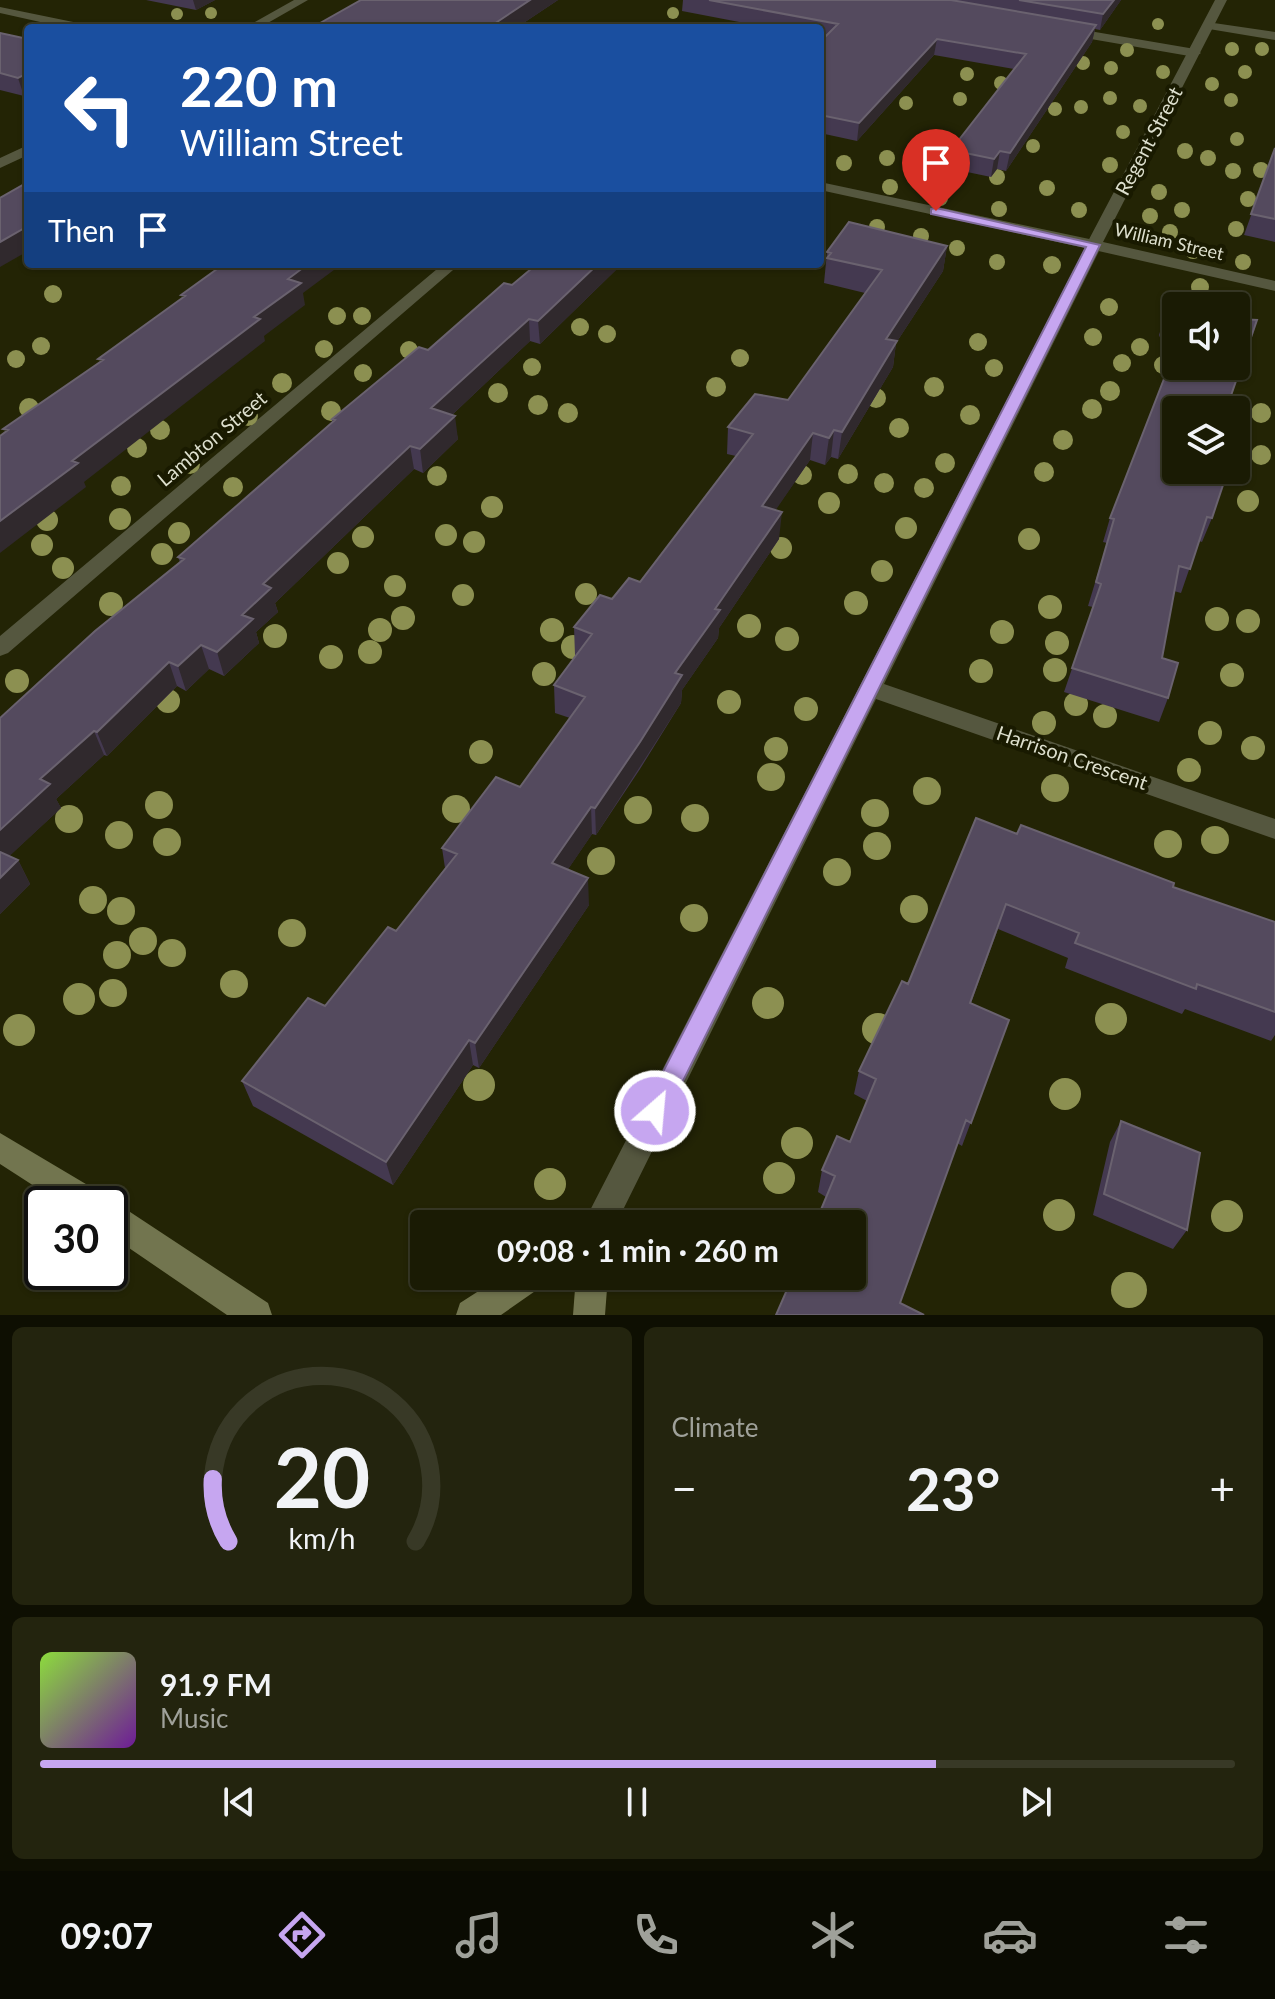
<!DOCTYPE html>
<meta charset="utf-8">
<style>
:root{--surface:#1a1b04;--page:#23240e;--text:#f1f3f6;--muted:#9fa19a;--line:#383926;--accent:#c6a6f0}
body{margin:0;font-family:Lato,sans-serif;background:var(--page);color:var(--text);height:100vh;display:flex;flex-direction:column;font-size:30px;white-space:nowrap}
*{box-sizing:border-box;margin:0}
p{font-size:26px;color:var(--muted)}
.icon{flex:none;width:44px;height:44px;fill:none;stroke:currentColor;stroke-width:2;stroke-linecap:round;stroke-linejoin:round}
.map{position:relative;height:1315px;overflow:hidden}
.side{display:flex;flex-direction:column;gap:12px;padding:12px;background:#0e0f02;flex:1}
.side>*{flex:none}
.guide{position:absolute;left:24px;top:24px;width:800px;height:244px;border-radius:8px;box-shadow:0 2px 6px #0004,0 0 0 2px var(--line);background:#1a4fa0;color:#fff;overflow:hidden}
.buttons{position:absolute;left:1162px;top:292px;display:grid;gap:16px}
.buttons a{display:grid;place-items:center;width:88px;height:88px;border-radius:8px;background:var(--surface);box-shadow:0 2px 6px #0004,0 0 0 2px var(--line);font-size:40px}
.speed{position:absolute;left:24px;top:1186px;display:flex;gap:16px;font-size:40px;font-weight:700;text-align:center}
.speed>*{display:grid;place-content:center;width:104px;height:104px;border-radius:50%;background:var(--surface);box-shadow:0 2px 6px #0004,0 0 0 2px var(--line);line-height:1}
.speed .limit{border:4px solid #111;border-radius:12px;background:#fff;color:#111}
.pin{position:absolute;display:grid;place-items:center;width:68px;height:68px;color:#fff;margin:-82px -34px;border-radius:50% 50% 50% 0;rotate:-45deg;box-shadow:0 0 8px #0007}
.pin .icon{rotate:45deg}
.me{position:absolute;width:88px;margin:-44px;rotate:27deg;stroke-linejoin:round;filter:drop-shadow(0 0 6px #0008)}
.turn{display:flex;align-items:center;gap:28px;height:168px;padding:0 24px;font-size:36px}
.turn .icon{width:104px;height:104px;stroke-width:2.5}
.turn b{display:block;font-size:56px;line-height:68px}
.then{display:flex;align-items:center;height:76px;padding:0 24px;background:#0003;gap:16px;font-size:30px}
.big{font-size:60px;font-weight:700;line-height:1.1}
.side .widget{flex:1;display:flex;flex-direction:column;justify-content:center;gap:12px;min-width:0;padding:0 28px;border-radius:12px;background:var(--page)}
.side .dial{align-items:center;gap:0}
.dial svg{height:208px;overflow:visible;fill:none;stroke:var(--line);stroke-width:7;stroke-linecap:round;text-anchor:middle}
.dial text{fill:var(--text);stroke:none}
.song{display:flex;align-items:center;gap:24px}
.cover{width:96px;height:96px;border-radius:12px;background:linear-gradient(135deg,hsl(90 70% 55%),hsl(280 70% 35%))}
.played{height:8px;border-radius:4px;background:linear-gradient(90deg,var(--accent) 75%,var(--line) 75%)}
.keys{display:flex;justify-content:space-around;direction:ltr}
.heat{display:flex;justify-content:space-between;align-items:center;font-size:44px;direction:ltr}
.side .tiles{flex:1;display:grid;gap:12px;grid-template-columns:1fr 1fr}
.widget:last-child{grid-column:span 2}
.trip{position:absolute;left:410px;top:1210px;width:456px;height:80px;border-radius:8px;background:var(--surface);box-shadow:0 2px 6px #0004,0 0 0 2px var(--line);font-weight:700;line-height:80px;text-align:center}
.tabs{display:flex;height:128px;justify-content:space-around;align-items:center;background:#0a0b02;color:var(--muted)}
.tabs .icon{width:56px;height:56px}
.tabs .selected{color:var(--accent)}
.tabs b{font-size:36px;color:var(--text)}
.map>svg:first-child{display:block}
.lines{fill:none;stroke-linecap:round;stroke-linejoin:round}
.minor{fill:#55573f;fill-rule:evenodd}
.tertiary{fill:#55573f;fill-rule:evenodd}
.secondary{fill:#72754f;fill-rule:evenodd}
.tree{fill:#8c9051}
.wall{fill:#443950}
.shaded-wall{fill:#30292d}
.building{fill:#544a5e;stroke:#6a626f;stroke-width:2}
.route{fill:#c6a6f0;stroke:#816c9c;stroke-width:2}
.labels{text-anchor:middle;stroke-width:8;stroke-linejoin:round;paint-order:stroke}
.far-street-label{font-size:18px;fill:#dddfcd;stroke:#191a00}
.street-label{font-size:20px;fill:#dddfcd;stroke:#191a00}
</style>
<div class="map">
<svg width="1275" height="1315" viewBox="0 0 1275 1315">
<rect width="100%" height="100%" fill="#232405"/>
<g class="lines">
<path class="minor" d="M294,0H308L259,28H244Z
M0,7L83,24L89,28H67L0,13Z
M1207,22L1275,32V40L1203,28V24Z
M1066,27L1195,49L1201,53L1195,57L1062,34L1060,31Z
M28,145V155L0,168V158Z
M820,182L1094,240L1102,245L884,684L1275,819V839L876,699L616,1224H583L1085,248L820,190Z
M443,264H460L8,653L0,656V636Z"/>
<path class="tertiary" d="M1215,0H1227L1103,242L1275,281V291L1094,250L1086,245Z"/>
<path class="secondary" d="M0,1133L101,1193L105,1203L110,1201L121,1206L268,1303L272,1315H227L110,1235V1204H62L0,1164Z
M502,1276H546L541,1287L501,1315H456L460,1303Z
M576,1276H608L605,1315H573Z"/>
</g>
<g class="tree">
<circle cx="211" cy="13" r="6"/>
<circle cx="673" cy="13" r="6"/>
<circle cx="177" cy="14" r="6"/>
<circle cx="1158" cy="24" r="6"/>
<circle cx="1232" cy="49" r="7"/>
<circle cx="1262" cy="49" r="7"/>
<circle cx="1127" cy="50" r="7"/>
<circle cx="1083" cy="63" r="7"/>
<circle cx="1111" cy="68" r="7"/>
<circle cx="1163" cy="72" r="7"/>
<circle cx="1245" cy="72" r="7"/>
<circle cx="967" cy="74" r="7"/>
<circle cx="1001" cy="83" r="7"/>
<circle cx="1212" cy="84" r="7"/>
<circle cx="1110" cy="98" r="7"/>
<circle cx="960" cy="99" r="7"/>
<circle cx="1231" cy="100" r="7"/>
<circle cx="906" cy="103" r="7"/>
<circle cx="1140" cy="106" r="7"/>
<circle cx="1081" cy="107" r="7"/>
<circle cx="1055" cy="109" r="7"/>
<circle cx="1123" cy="132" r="7"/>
<circle cx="1237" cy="139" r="7"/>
<circle cx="1033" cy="146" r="7"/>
<circle cx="1185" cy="151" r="8"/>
<circle cx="887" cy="158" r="8"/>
<circle cx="1208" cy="158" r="8"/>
<circle cx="844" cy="163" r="8"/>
<circle cx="1110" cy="165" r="8"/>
<circle cx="918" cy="166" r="8"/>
<circle cx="1261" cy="170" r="8"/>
<circle cx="1233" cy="171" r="8"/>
<circle cx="997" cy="177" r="8"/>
<circle cx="890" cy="187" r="8"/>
<circle cx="1047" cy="188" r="8"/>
<circle cx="1159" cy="192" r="8"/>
<circle cx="940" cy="198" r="8"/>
<circle cx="1248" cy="199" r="8"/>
<circle cx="999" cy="209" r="8"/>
<circle cx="1079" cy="210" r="8"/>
<circle cx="1182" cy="210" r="8"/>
<circle cx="1150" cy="216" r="8"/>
<circle cx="877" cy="227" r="8"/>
<circle cx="1236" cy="229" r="8"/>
<circle cx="1170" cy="232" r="8"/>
<circle cx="921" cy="236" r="8"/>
<circle cx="957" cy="248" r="8"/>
<circle cx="1193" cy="251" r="8"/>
<circle cx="997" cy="262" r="8"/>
<circle cx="1243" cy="262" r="8"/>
<circle cx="1052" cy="265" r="9"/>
<circle cx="1200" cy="287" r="9"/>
<circle cx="53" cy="294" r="9"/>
<circle cx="1109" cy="307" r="9"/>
<circle cx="337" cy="316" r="9"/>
<circle cx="362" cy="316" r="9"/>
<circle cx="580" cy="327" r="9"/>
<circle cx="607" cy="334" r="9"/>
<circle cx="1093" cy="337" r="9"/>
<circle cx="978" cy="342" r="9"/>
<circle cx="41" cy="346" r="9"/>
<circle cx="1140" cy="347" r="9"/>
<circle cx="324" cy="349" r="9"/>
<circle cx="409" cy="350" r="9"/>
<circle cx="740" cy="358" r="9"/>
<circle cx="16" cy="359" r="9"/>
<circle cx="1122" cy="363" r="9"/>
<circle cx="1163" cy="365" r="9"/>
<circle cx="532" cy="367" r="9"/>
<circle cx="994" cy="368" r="9"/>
<circle cx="363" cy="373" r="9"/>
<circle cx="282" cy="383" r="10"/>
<circle cx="716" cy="387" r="10"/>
<circle cx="934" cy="387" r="10"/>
<circle cx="1110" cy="391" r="10"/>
<circle cx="498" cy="393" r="10"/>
<circle cx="876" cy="398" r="10"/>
<circle cx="538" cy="405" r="10"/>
<circle cx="29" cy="408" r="10"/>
<circle cx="1092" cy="409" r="10"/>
<circle cx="331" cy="411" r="10"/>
<circle cx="568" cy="413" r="10"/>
<circle cx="1261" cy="413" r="10"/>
<circle cx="970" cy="415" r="10"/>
<circle cx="248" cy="416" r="10"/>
<circle cx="899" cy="428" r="10"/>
<circle cx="160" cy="430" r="10"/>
<circle cx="1063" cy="440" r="10"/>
<circle cx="137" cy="448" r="10"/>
<circle cx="1261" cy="455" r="10"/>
<circle cx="945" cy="463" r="10"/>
<circle cx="190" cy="464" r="10"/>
<circle cx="1044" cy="472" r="10"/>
<circle cx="848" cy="474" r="10"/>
<circle cx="802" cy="475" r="10"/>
<circle cx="437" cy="476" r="10"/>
<circle cx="884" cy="483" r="10"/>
<circle cx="121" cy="486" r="10"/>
<circle cx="233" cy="487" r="10"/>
<circle cx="924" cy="488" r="10"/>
<circle cx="1248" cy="501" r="11"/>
<circle cx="829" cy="503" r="11"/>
<circle cx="492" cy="507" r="11"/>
<circle cx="120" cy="519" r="11"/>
<circle cx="47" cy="520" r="11"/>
<circle cx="906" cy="528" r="11"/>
<circle cx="179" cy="533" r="11"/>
<circle cx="446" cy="535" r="11"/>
<circle cx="363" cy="537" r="11"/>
<circle cx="1029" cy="539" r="11"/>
<circle cx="474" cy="542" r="11"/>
<circle cx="42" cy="545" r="11"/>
<circle cx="781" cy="548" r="11"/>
<circle cx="162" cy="554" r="11"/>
<circle cx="338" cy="563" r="11"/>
<circle cx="63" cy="568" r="11"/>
<circle cx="882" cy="571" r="11"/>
<circle cx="395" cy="586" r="11"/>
<circle cx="586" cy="594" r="11"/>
<circle cx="463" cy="595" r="11"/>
<circle cx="856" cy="603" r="12"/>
<circle cx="111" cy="604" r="12"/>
<circle cx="1050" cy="607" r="12"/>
<circle cx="403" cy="618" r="12"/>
<circle cx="1217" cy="619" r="12"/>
<circle cx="1248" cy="621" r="12"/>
<circle cx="749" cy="626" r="12"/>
<circle cx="380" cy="630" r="12"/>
<circle cx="552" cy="630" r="12"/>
<circle cx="1002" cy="632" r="12"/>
<circle cx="275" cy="636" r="12"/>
<circle cx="787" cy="639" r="12"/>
<circle cx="1057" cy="643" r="12"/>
<circle cx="573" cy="647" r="12"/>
<circle cx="370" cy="652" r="12"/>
<circle cx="331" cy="657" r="12"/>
<circle cx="1055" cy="670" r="12"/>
<circle cx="981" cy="671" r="12"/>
<circle cx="544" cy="674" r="12"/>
<circle cx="1232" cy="675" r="12"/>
<circle cx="17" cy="681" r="12"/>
<circle cx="168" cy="701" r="12"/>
<circle cx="729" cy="702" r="12"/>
<circle cx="1076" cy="704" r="12"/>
<circle cx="806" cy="709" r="12"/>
<circle cx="1105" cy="716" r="12"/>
<circle cx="1044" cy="723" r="12"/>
<circle cx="1210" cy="733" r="12"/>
<circle cx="1253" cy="748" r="12"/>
<circle cx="776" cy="749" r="12"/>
<circle cx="481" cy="752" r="12"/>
<circle cx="1189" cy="770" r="12"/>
<circle cx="771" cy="777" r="14"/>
<circle cx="1055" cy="788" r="14"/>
<circle cx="927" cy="791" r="14"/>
<circle cx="159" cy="805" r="14"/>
<circle cx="456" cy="809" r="14"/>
<circle cx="638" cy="810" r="14"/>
<circle cx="875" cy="813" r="14"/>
<circle cx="695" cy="818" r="14"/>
<circle cx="69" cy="819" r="14"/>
<circle cx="119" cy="835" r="14"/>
<circle cx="1215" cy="840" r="14"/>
<circle cx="167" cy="842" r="14"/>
<circle cx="1168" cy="844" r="14"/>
<circle cx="877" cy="846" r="14"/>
<circle cx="601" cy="861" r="14"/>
<circle cx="837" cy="872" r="14"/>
<circle cx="93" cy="900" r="14"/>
<circle cx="914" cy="909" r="14"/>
<circle cx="121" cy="911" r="14"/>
<circle cx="694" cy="918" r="14"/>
<circle cx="292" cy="933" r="14"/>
<circle cx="143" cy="941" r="14"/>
<circle cx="172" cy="953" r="14"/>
<circle cx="117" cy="955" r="14"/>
<circle cx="234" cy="984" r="14"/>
<circle cx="113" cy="993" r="14"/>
<circle cx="79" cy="999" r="16"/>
<circle cx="768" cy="1003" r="16"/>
<circle cx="1111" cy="1019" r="16"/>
<circle cx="878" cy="1029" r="16"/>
<circle cx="19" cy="1030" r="16"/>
<circle cx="479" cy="1085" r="16"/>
<circle cx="1065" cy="1094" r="16"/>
<circle cx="797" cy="1143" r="16"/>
<circle cx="779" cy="1178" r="16"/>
<circle cx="550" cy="1184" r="16"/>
<circle cx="1059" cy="1215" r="16"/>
<circle cx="1227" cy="1216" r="16"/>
<circle cx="1129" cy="1290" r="18"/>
</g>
<path class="wall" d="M146,0H215L196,10Z
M361,0H558L516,28H323L322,22Z
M683,0H1121L1100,30L1095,29L1092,42L1006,171L997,169L991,177L948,168L951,150L1014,69L934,55L857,141L820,133V42L824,38H820V28H770L682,11Z
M0,33L28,39L24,96L0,90Z
M1275,148V242L1244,235Z
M947,246L943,271L896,343L893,367L838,459L831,457L825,465L810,460L775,510L779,539L719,628L718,638L682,690L681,703L640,769L596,835L592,834L568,869L589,905L479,1068L473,1065L393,1185L253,1106L242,1081L325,1006L396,931L445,868L442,848L520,787L570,718L555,713L554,685L576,655H575L574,627L612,599L640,582L736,456L727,454L728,427L788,400L865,293L824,283L827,252Z
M537,264H622L540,344L530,341L452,415L458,439L423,473L414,469L275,603L278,612L256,632L259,643L224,676L209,669L186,691L177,686L107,756L104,755L56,799L61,808L9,856L18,860L30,884L0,914V718L180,562L178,557L332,423V419L428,350L512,285Z
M1166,313H1176V410L1212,518L1202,542L1199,541L1181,593L1174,591L1162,658L1168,698L1159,722L1064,692L1093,607L1088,606L1107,543L1103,542L1110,518L1170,363L1159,335Z
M1017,834L1275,922V1035L1271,1041L1185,1009L1182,1014L1065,968L1068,958L998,929L971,1003L1009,1020L962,1146L957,1143L776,1315L826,1197L818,1192L822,1170L850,1142L867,1101L854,1094L859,1071L908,984Z
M1121,1121L1187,1230L1173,1249L1093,1215L1110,1142Z"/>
<path class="shaded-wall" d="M193,0H215L196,10Z
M530,0H558L516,28H488Z
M1114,0H1121L1100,30L1103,14Z
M1096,25L1092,42L1006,171L1010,153Z
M937,39L934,55L857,141L859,123Z
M28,73V94L24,96L18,78Z
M1000,151L997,169L991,177L994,159Z
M28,226V251L0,267V242Z
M947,246L943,271L896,343L893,367L838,459L842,432L886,339Z
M308,264H342L303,293L305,305L264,336L265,341L84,482L86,487L0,553V521L72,461L254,317L288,279Z
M598,264H622L540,344L538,321Z
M529,319L530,341L434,432L431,408Z
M455,416L458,439L423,473L420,449Z
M834,430L831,457L825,465L829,438Z
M813,433L810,460L760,533L762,506Z
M410,446L414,469L275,603L278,612L256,632L259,643L224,676L217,652L263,584Z
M782,512L779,539L719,628L718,638L682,690L681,703L596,835L595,808L715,609Z
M201,645L209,669L186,691L178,666Z
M169,662L177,686L107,756L97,732Z
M94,731L104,755L56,799L61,808L0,865V830L40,779Z
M591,807L592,834L554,890L552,863Z
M18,860L30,884L0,914V878Z
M588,878L589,905L479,1068L475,1043Z
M469,1040L473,1065L393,1185L386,1162Z"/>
<path class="building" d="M361,0H530L488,28H351L322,22Z
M709,0H951L1096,25L1010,153L1000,151L994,159L951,150L1026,54L937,39L859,123L820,115V42L838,24Z
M1019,0H1114L1103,14Z
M0,33L28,39V73L18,78L0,73Z
M1275,148V219L1251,214Z
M28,182V226L0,242V198Z
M849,222L947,246L886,339L897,341L842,432L834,430L829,438L813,433L762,506L782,512L715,609L720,610L675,673L682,675L640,742L595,808L591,807L552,863L588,878L475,1043L469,1040L386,1162L242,1081L308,998L325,1006L388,927L396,931L457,854L442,848L496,777L520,787L585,697L554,685L592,634L574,627L600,595L612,599L629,578L640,582L753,434L728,427L755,394L788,400L882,270L827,258L831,253L827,252Z
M224,264H308L288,279L301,283L254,317L260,319L72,461L78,463L0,521V436L8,430L3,429L103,360L98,359L185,296L181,295Z
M537,264H598L538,321L529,319L431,408L455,416L420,449L410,446L263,584L271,588L242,615L253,619L217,652L201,645L178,666L169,662L97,732L94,731L40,779L50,784L0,830V718L95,631L184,559L178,557L335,420L332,419L419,347L428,350L504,283L512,285Z
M1166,313H1176V336Z
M1236,319L1257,320L1226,410H1176V470H1228L1212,518L1207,517L1190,569L1179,566L1162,658L1178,663L1168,698L1072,668L1101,584L1096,582L1114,519L1110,518L1176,348V366H1236Z
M976,818L1017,834L1021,825L1174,883L1173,887L1275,922V1012L1197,984L1196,989L1075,943L1079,933L1006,904L970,1003L1009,1020L971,1123L966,1120L900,1303L924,1315H776L793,1276H852V1224H815L835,1176L822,1170L837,1136L850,1142L876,1079L859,1071L902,981L908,984Z
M0,852L18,860L0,878Z
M1121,1121L1200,1153L1187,1230L1104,1194Z"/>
<path class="route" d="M936,208L1100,245L664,1119L655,1122L647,1119L643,1111L647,1103L1086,247L931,214V209Z"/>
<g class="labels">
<g class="far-street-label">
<text transform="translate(1169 242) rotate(13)" y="6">William Street</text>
</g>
<g class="street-label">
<text transform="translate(1149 141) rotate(-62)" y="7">Regent Street</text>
<text transform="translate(212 439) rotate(-40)" y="7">Lambton Street</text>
<text transform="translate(1072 758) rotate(19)" y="7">Harrison Crescent</text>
</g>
</g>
</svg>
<div class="buttons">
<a><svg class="icon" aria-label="sound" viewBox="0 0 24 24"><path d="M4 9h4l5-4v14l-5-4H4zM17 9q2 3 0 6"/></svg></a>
<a><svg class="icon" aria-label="layers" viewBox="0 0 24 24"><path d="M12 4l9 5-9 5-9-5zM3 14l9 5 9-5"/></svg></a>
</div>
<div class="speed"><div class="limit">30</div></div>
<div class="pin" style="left:936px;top:211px;background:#d93025"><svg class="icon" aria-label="arrive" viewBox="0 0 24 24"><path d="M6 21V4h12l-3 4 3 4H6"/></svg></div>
<svg class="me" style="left:655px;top:1111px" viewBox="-20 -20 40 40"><circle r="17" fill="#c6a6f0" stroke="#fff" stroke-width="3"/><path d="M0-11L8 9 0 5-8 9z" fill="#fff"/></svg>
<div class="trip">09:08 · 1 min · 260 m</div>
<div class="guide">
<div class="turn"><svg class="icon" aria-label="left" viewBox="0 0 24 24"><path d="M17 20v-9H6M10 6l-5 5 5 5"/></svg><div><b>220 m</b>William Street</div></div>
<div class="then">Then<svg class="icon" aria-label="arrive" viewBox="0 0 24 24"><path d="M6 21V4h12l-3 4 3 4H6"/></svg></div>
</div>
</div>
<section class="side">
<div class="tiles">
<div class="widget dial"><svg viewBox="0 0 100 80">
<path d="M14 69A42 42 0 1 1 86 69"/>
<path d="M14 69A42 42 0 0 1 8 45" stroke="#c6a6f0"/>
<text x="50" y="56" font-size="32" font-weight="700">20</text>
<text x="50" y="72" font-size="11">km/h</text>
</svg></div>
<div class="widget"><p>Climate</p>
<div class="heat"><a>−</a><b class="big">23°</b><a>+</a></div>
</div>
<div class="widget">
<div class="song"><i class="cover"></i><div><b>91.9 FM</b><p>Music</p></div></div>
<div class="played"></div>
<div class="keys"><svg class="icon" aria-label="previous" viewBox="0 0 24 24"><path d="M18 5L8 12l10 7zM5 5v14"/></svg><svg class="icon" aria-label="pause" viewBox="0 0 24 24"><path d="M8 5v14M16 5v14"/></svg><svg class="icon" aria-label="next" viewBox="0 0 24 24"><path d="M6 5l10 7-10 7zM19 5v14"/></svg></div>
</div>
</div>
</section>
<nav class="tabs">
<b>09:07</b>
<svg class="icon selected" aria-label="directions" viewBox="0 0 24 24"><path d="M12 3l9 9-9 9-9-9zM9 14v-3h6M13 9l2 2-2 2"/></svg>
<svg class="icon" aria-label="music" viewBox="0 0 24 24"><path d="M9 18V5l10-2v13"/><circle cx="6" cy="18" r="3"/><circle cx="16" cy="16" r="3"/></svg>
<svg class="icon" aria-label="phone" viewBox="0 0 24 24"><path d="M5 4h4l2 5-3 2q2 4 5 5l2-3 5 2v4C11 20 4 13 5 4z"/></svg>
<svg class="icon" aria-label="climate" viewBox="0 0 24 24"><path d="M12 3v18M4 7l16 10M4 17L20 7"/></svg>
<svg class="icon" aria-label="car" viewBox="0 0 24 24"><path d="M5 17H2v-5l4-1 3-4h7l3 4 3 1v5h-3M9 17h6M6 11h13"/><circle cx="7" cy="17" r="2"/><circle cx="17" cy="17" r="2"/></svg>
<svg class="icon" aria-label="filters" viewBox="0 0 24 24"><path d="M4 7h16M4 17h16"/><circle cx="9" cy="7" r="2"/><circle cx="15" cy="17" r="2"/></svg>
</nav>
